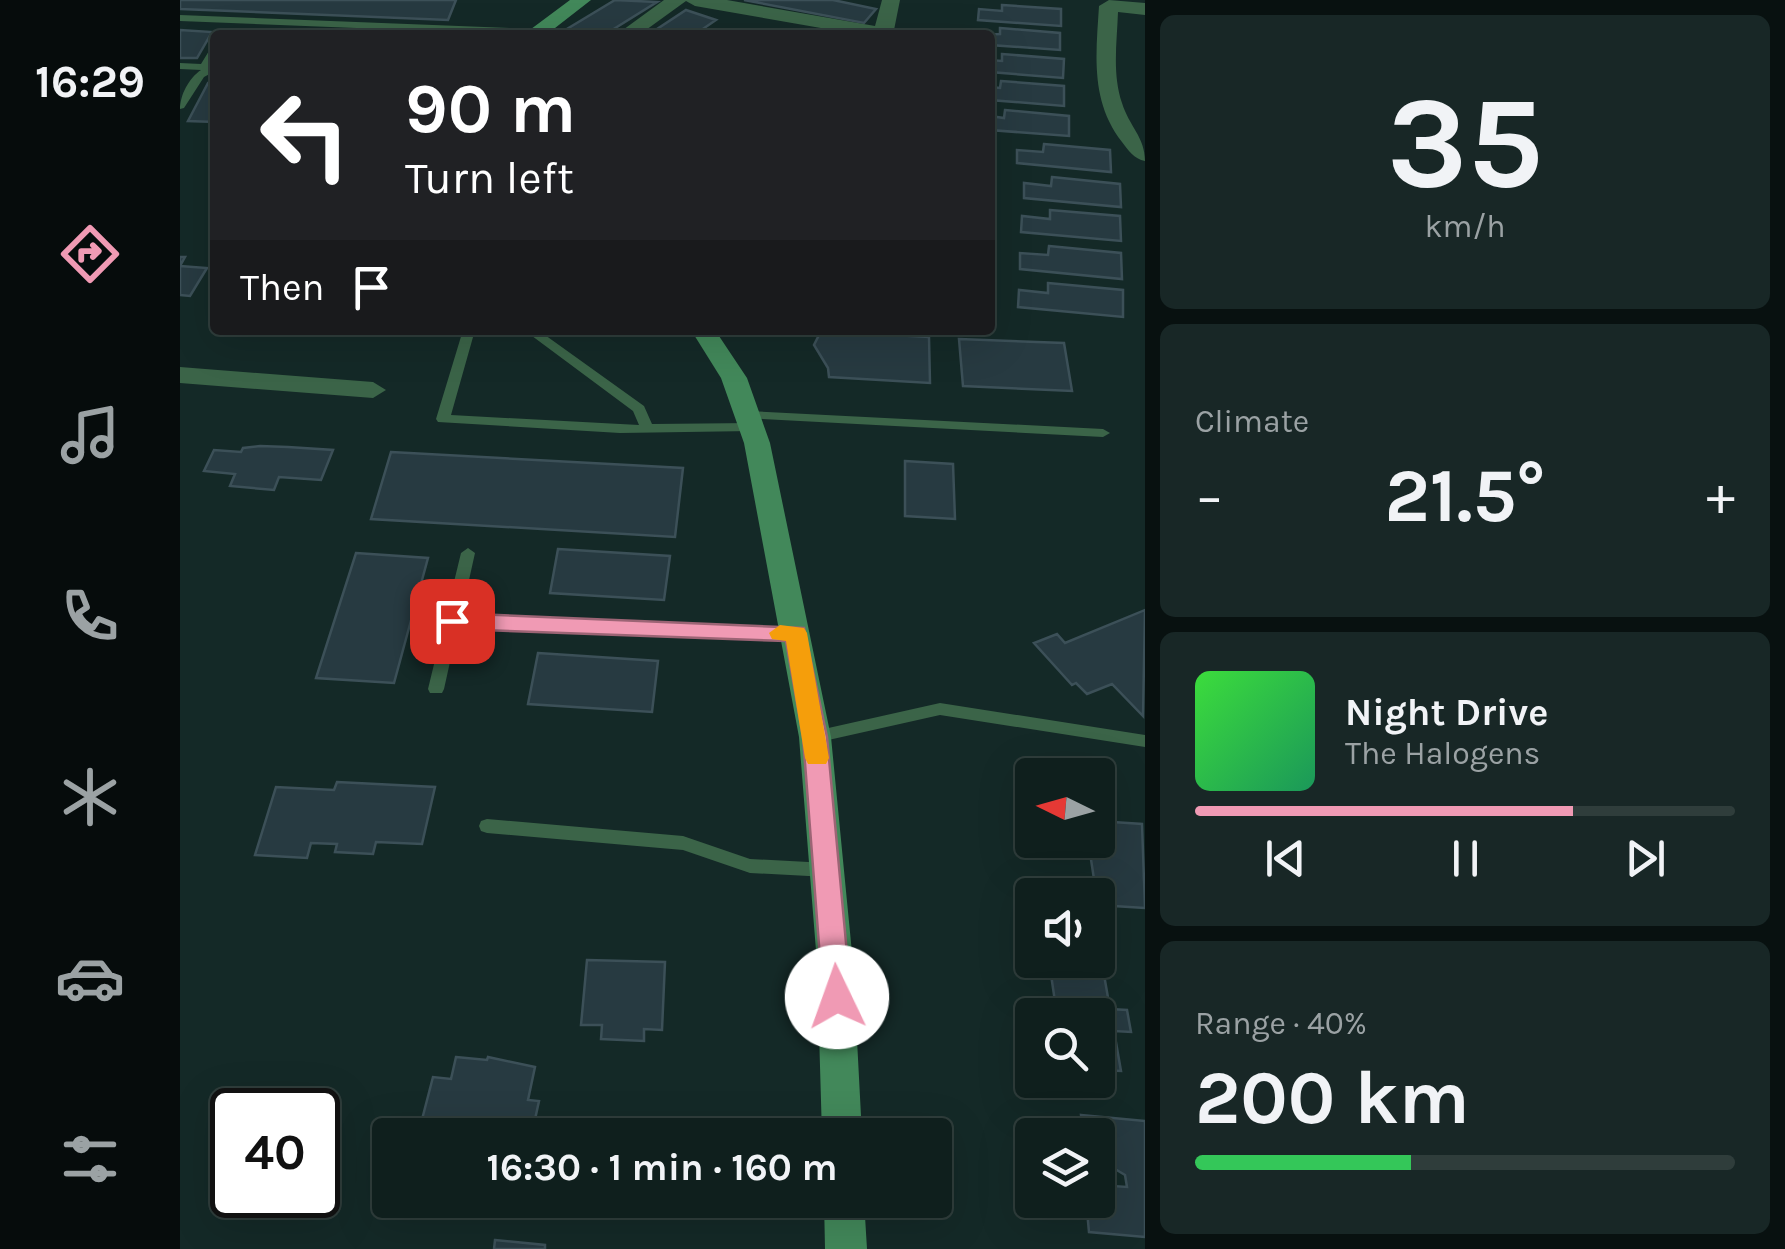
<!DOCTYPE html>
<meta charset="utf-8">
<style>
:root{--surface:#0f1f1d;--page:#182726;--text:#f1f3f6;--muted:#9ba2a4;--line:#2f3d3b;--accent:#f09ab4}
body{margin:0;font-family:Karla,sans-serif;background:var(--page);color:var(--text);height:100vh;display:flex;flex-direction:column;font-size:38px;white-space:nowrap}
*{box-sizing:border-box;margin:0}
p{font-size:32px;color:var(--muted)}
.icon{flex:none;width:55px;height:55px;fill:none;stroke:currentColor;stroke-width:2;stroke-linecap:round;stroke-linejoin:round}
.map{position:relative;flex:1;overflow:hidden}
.details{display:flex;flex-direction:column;gap:15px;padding:15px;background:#081110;width:640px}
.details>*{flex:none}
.hud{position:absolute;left:30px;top:30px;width:785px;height:305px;border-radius:10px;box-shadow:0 10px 40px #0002,0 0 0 2px var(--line);background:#202124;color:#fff;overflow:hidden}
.needle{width:65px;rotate:275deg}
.controls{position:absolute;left:835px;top:758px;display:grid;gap:20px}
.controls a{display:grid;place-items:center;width:100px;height:100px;border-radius:10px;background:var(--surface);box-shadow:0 10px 40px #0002,0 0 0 2px var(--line);font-size:50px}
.speed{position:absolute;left:30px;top:1088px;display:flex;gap:20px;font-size:50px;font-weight:700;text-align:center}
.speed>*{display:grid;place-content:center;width:130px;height:130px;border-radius:50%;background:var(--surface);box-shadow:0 10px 40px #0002,0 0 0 2px var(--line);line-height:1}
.speed .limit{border:5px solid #111;border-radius:15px;background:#fff;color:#111}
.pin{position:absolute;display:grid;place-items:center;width:85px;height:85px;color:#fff;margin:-42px;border-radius:20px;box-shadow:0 5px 15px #0006}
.me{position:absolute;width:110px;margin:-55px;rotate:357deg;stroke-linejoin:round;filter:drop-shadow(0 0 8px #0008)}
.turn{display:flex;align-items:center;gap:35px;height:210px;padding:0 30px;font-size:45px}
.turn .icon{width:130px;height:130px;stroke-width:2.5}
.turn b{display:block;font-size:70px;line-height:85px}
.then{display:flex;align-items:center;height:95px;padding:0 30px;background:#0003;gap:20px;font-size:38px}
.big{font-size:75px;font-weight:700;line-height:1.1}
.details .widget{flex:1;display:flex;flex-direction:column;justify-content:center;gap:15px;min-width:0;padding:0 35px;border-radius:15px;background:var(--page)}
.details .dial{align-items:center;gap:0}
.dial b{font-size:130px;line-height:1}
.song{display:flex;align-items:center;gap:30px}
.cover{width:120px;height:120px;border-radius:15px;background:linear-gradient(135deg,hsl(120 70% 55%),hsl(150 70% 35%))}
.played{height:10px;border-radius:5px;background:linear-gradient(90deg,var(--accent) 70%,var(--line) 70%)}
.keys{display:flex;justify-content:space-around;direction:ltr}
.heat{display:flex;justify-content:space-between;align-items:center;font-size:55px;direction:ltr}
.charge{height:15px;border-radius:8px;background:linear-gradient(90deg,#34c759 40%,var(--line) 0)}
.trip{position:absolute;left:192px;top:1118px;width:580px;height:100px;border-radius:10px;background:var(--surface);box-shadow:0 10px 40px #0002,0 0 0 2px var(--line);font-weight:700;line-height:100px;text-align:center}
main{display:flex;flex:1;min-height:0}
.dock{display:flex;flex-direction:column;width:180px;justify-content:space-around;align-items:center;background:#060c0c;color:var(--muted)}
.dock .icon{width:70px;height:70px}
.dock .active{color:var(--accent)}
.dock b{font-size:45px;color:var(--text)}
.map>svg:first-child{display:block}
.building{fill:#273a41;stroke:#3c5058;stroke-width:2.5}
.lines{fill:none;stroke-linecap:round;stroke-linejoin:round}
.lane{fill:#3b6448;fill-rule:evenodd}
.street{fill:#3b6448;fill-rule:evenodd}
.secondary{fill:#42885a;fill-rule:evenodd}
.route{fill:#f09ab4;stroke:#9c6475;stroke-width:2.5}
.slow{fill:#f59e0b}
</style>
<main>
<nav class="dock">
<b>16:29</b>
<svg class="icon active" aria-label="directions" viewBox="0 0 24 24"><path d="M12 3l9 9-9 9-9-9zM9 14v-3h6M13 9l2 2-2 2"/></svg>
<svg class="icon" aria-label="music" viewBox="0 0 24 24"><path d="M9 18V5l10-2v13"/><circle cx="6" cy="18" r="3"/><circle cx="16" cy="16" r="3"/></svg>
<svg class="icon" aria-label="phone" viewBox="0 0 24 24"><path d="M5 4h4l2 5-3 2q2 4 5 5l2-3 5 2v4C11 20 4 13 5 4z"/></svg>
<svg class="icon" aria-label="climate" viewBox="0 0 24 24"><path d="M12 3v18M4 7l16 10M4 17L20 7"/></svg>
<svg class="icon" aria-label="car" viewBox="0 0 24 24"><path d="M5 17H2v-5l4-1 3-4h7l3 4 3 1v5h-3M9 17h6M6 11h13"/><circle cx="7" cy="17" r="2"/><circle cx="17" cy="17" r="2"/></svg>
<svg class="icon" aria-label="filters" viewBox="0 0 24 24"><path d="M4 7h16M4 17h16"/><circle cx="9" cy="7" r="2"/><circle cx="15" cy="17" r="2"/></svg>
</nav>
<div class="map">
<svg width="965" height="1249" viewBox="0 0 965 1249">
<rect width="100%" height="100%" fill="#142927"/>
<path class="building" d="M0,0H276L268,20L0,9Z
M435,0L477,2L424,35H377Z
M564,0H653L696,9L684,23Z
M822,5L881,9V26L798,20L799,9L822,11Z
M506,10L536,20L514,35H468Z
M820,28L880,33V50L810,45V35H796L820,34Z
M0,30L32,32L17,58H0Z
M822,54L884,59L883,78L810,72V60L822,61Z
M821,81L884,86V106L810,100V87L820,88Z
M28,83H35V122L8,121Z
M825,110L889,116V136L810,130V116L824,118Z
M864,144L930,150L931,172L837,163V150L863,152Z
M872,177L940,184L941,207L844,198V183L871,186Z
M870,210L940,216L941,241L841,232L842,216L870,219Z
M869,246L941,253L942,279L840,269V253L868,255Z
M0,257H5L0,266L27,268L10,296L0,295Z
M868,283L943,290V317L838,307L839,290L868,293Z
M641,331L749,337L750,383L649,377L648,368L634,345Z
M779,339L884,343L892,391L783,386Z
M80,446L108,447L153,450L141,480L99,477L94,490L50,486L55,474L24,471L34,450L61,452L63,448Z
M211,452L503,468L495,537L191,519Z
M725,461L773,464L775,519L725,516Z
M378,549L490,556L484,600L370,593Z
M176,553L248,558L214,683L136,678Z
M965,610L963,716L932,684L907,694L896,683L892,685L854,643L877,634L885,643Z
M358,653L478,661L472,712L348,704Z
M157,782L255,787L242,844L196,842L193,854L155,852L157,844L131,843L127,858L75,855L96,787L154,790Z
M918,821L962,824L965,908L918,905L908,840H918Z
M407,960L485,962L482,1030L464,1029V1041L421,1039L422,1025H401Z
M870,968L923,969L930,1009L947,1010L951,1032L934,1031L941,1071L918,1070V1015H877Z
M276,1057L307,1060L308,1057L355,1067L348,1100L359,1101L354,1124L367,1126L365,1135H238L253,1077L271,1079Z
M901,1115L965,1121V1237L909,1232L906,1200H918V1185L947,1187L945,1175L930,1166L924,1151L918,1150V1135H903Z
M315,1240L365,1245V1249H314Z"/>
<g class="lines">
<path class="lane" d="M0,15L356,29L361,32L356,35L0,21Z
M35,45V57L30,65H35V71L24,77L4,108L0,109C0,95 9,78 21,70L0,69V63L21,64L32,46Z
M283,330H295L271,415L459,425L453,411L344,330H358L464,406L472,424L572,423L579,427L572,431L440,433L258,422L256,419Z
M569,411L923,429L930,433L923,437L564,418L562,415L564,412Z
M288,548L295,553L281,616L616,628L624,633L616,638L278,626L264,689L262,693H250L248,689L281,553Z
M760,703L965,735V747L760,715L635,743L629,741L627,737L629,733L635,731Z
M307,819L503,836L570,859L647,863L653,865L656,870L653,875L647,877L570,873L503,850L307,833L301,831L299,826L301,821Z"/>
<path class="street" d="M484,0H547L695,26L702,0H720L713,35H681L515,6L506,1L459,35H436Z
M929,0L965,3V15L938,12C937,42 932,74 942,103C949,126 965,137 965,161C954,159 948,150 942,142C910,101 916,54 919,6Z
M0,367L193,382L206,390L193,398L0,383Z"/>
<path class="secondary" d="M390,0H411L366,35H343Z
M511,330H535L567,378L590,443L651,737L673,963L682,1135H642L637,963L619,737L564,443L541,378Z
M644,1200H684L687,1249H645Z"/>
</g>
<path class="route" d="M272,613L624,628L647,737L671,997L667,1005L657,1009L647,1005L643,997L623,737L606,641L272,629L260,621Z"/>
<path class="slow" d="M600,625L624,628L627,633L649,758L646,764H628L625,758L606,641L592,639L589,633Z"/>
</svg>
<div class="controls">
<a><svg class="needle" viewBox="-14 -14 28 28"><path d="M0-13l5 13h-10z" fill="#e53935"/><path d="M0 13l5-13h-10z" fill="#9ba2a4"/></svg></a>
<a><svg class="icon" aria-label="sound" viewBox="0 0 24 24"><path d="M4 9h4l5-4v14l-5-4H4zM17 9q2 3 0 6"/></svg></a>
<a><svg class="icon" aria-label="search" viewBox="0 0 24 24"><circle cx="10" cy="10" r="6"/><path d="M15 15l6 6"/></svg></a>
<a><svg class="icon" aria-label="layers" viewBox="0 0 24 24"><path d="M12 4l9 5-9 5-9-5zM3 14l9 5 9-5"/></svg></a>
</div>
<div class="speed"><div class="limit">40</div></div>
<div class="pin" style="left:272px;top:621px;background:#d93025"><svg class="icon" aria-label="arrive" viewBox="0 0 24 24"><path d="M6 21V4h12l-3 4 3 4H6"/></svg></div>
<svg class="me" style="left:657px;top:997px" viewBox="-20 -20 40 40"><circle r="19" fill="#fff"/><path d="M0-13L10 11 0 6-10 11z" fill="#f09ab4"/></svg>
<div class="trip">16:30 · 1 min · 160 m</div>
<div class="hud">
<div class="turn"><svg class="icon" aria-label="left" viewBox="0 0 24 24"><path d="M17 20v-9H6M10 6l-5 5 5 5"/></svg><div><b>90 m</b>Turn left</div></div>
<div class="then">Then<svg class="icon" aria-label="arrive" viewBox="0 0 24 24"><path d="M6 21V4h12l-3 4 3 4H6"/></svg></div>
</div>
</div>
<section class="details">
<div class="widget dial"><b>35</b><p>km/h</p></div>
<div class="widget"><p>Climate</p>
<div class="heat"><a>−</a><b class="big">21.5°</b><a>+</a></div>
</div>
<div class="widget">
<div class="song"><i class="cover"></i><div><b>Night Drive</b><p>The Halogens</p></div></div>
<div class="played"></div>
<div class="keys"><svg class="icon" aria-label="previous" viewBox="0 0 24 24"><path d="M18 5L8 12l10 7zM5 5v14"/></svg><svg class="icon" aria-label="pause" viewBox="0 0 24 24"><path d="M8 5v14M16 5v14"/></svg><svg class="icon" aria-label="next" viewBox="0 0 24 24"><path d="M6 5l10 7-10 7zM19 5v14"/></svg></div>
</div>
<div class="widget"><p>Range · 40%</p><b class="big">200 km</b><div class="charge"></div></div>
</section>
</main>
